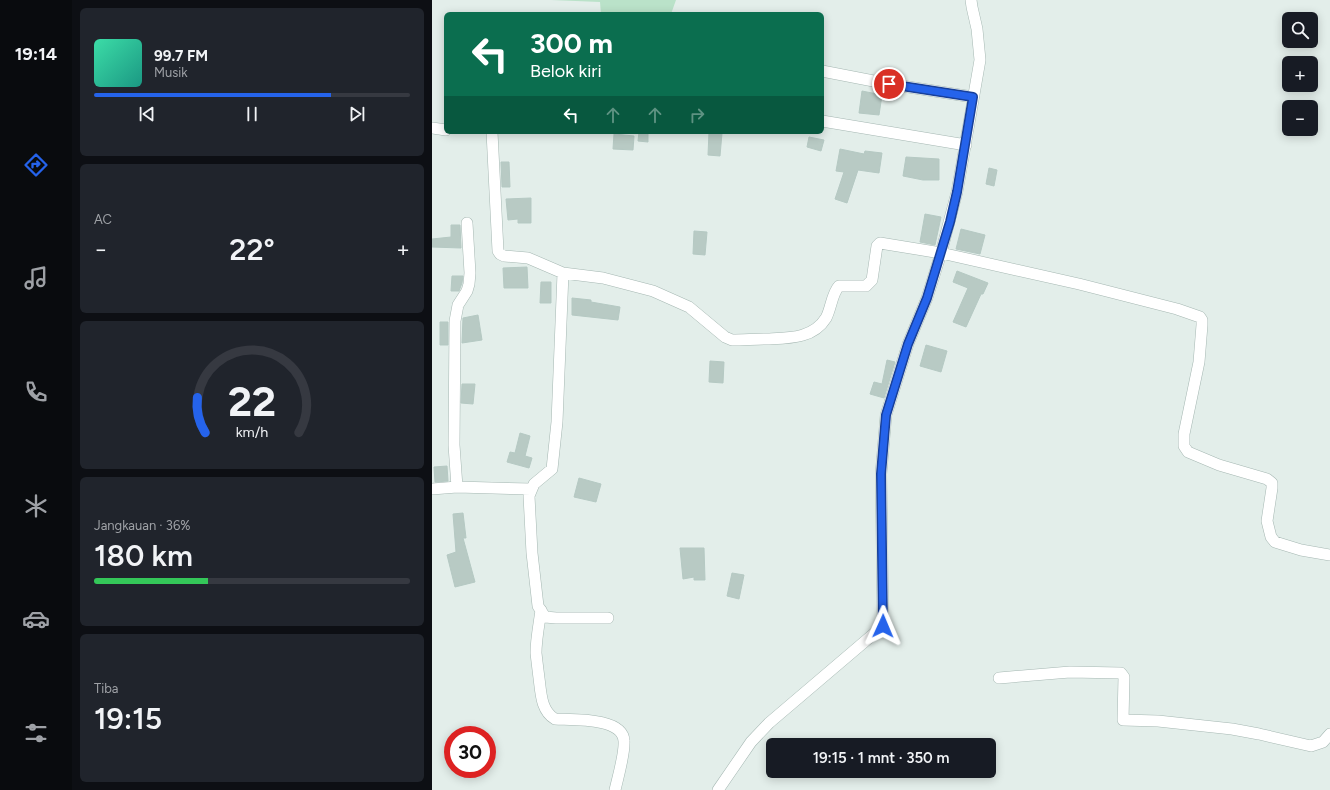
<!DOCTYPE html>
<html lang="id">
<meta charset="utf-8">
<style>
:root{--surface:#171b24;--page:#20242c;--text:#f1f3f6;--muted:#9ea1a6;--line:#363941;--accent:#2563eb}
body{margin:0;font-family:Figtree,sans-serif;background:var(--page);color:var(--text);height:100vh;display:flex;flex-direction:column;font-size:15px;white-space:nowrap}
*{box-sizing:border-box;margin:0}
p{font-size:13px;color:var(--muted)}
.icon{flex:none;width:22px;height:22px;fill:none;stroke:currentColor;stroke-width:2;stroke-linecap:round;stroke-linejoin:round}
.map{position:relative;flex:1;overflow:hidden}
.details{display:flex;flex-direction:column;gap:8px;padding:8px;background:#0d0f14;width:360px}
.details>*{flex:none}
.banner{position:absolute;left:12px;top:12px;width:380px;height:122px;border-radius:6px;box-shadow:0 2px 10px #0003;background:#0b6e4f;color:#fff;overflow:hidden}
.tools{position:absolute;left:850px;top:12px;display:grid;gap:8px}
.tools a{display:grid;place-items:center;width:36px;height:36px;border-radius:6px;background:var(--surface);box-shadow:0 2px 10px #0003;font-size:20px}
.speed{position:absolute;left:12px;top:726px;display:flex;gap:8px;font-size:20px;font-weight:700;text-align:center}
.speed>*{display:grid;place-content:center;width:52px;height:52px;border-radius:50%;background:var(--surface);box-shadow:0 2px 10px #0003;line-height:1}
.speed .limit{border:6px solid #d22;background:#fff;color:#111}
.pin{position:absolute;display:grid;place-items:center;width:34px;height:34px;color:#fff;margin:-17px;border:2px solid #fff;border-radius:50%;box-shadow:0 1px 4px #0007}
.me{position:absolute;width:44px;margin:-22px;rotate:1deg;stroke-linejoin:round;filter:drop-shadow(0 0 3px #0008)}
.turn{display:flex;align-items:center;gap:14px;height:84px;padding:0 20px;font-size:18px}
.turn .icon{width:52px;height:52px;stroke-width:2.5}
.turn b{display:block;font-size:28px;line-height:34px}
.lanes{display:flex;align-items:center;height:38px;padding:0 20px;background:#0003;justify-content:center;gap:20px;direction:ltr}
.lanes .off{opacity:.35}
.big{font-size:30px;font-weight:600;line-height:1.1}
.details .tile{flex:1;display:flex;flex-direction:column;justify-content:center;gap:6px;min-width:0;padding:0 14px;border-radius:6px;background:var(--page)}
.details .dial{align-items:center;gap:0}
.dial svg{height:104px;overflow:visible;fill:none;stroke:var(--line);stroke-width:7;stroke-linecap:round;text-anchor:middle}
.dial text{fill:var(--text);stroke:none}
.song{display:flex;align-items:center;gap:12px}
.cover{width:48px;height:48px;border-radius:6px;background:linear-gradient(135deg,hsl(160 70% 55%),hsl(170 70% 35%))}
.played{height:4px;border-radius:2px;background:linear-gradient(90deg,var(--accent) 75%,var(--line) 75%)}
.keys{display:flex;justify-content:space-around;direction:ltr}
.heat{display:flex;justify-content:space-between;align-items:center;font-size:22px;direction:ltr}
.charge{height:6px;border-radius:3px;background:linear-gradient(90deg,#34c759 36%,var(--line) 0)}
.trip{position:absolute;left:334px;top:738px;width:230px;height:40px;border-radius:6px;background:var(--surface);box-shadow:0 2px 10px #0003;font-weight:600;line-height:40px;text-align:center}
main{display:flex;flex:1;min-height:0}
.tabs{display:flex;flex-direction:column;width:72px;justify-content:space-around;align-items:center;background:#090b0e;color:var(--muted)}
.tabs .icon{width:28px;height:28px}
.tabs .selected{color:var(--accent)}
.tabs b{font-size:18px;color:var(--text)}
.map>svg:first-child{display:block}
.green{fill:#bae2c9}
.building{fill:#b8cac4;stroke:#b5c9c3}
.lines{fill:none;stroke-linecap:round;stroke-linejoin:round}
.minor-casing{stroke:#a5b7b2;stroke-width:12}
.minor{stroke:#fff;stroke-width:11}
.route-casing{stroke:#184099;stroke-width:10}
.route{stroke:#2563eb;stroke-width:7}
</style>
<main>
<nav class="tabs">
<b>19:14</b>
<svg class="icon selected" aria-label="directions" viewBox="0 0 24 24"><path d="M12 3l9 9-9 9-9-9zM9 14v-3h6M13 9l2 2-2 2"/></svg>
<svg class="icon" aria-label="music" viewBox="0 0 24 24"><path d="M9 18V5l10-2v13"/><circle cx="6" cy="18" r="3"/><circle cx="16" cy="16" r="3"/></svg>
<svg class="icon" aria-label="phone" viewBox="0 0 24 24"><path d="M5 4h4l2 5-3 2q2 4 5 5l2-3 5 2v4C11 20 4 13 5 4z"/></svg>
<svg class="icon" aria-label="climate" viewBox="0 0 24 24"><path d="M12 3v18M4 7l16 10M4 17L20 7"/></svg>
<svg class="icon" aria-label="car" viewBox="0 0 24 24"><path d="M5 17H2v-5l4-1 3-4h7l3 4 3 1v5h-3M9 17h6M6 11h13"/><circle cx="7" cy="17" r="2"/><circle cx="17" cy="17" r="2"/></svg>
<svg class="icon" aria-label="filters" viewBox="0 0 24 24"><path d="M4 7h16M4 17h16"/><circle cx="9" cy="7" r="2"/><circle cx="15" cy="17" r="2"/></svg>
</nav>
<section class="details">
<div class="tile">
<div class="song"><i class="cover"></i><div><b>99.7 FM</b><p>Musik</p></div></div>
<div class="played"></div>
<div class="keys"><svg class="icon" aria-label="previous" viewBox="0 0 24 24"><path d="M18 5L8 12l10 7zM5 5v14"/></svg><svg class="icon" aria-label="pause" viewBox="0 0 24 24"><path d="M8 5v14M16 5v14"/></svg><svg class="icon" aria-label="next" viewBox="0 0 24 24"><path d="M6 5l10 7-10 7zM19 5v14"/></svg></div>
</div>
<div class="tile"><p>AC</p>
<div class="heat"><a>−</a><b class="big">22°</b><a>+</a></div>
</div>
<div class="tile dial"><svg viewBox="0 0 100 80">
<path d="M14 69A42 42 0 1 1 86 69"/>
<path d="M14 69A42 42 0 0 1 8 42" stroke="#2563eb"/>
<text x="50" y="56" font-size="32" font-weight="700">22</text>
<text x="50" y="72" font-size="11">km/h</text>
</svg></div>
<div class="tile"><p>Jangkauan · 36%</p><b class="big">180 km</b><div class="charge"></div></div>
<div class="tile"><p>Tiba</p><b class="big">19:15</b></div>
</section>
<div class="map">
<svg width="898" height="790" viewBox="0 0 898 790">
<rect width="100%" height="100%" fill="#e3eeea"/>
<path class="green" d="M119,0H244L239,14H169L168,2Z"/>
<path class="building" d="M430,91L450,95L447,115L427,113Z
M207,132H216V142L206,141Z
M277,132L290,133L288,156L276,155Z
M182,134L202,136L201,150L181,149Z
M377,137L392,140L389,151L375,147Z
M408,149L432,154L433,151L450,153L447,173L426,170L415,203L403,199L412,172L404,171Z
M474,157L507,159V180H491L471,176Z
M69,162H77L78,187H70Z
M557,168L565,170L562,186L554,184Z
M99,198V223H86V219L76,220L74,199Z
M493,214L509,217L503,245L488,242Z
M19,225H28L29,248L0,247V239L19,237Z
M529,229L553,235L548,254L524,249Z
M262,231L275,232L273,255L261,254Z
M95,267L96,288H72L71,268Z
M525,271L556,283L551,294H549L534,327L521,322L536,288L521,282Z
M20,276H31L30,283L27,291H19Z
M109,282H119V303H108Z
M140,298L159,300V302L188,307L186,320L140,315Z
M46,315L50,340L30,343L31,318Z
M8,322H16V345H8Z
M494,345L515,351L509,372L488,366Z
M455,360L463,362L452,398L438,394L442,382L450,384Z
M278,361L292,362L291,383L277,382Z
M30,384H43L41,404L29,403Z
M88,433L98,436L93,456L100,458L97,468L75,462L78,452L83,453Z
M15,466L16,481L3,482L2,467Z
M147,478L169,484L164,502L142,497Z
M31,513L34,538H31L43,582L23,587L15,555L24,552L21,514Z
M248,548H272L273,580H262V577L251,579Z
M300,573L312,575L307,599L295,596Z"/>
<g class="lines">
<g class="minor-casing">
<path id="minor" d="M390,71L457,84L541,97
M390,121L534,145
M0,128L14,130
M60,132L66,251L68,254L72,256L96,258L131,273L171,278L221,291L257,307L293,337L300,340C312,340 323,339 335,339C356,338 381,339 394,318C399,309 400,293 407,286H434L440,280L445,246L448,243L509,253L647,284L745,309L768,317L770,320V325L767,362L752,434V446L756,452L787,465L835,479L840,483V488L835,521L839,537L843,542L869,550L898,555
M131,273L125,422L120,469L102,484L97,496L100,553L106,606L113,617L124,618H176
M25,487L22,445L23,321L26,305L35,291L37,284L38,273L35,223
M0,489L25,487L99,489
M109,610C107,625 104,639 104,653C105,662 106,670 107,678C109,693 109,711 123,719C140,720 191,717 192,741C193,753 186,777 183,790
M567,678L638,672L689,673L692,677L691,720L726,721L800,729L827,734L879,746L891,742L898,734
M286,790L319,742L337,723L451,626L449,474L454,415L476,344L495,298L509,253L525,192L548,60L545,29L540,7L539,0"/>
</g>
<use href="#minor" class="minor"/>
</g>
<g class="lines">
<g class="route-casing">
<path id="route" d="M451,626L449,474L454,415L476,344L495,298L518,222L525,192L541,97L457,84"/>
</g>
<use href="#route" class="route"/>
</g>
</svg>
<div class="tools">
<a><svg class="icon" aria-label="search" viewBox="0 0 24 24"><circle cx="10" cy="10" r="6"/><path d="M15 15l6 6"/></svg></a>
<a>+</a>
<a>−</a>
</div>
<div class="speed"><div class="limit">30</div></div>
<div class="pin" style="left:457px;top:84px;background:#d93025"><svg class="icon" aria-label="arrive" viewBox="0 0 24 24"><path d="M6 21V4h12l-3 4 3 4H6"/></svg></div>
<svg class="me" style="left:451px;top:626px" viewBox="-20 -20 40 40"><path d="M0-17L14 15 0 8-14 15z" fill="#2563eb" stroke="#fff" stroke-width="4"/></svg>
<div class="trip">19:15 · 1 mnt · 350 m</div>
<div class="banner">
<div class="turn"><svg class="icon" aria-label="left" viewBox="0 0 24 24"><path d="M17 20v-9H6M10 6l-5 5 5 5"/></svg><div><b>300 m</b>Belok kiri</div></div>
<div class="lanes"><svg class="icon" aria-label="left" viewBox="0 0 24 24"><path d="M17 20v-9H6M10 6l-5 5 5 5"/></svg><svg class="icon off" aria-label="ahead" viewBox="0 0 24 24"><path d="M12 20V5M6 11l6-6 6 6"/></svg><svg class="icon off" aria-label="ahead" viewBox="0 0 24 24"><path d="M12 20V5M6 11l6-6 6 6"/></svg><svg class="icon off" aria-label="right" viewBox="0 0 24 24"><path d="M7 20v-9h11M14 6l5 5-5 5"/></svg></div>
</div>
</div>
</main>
